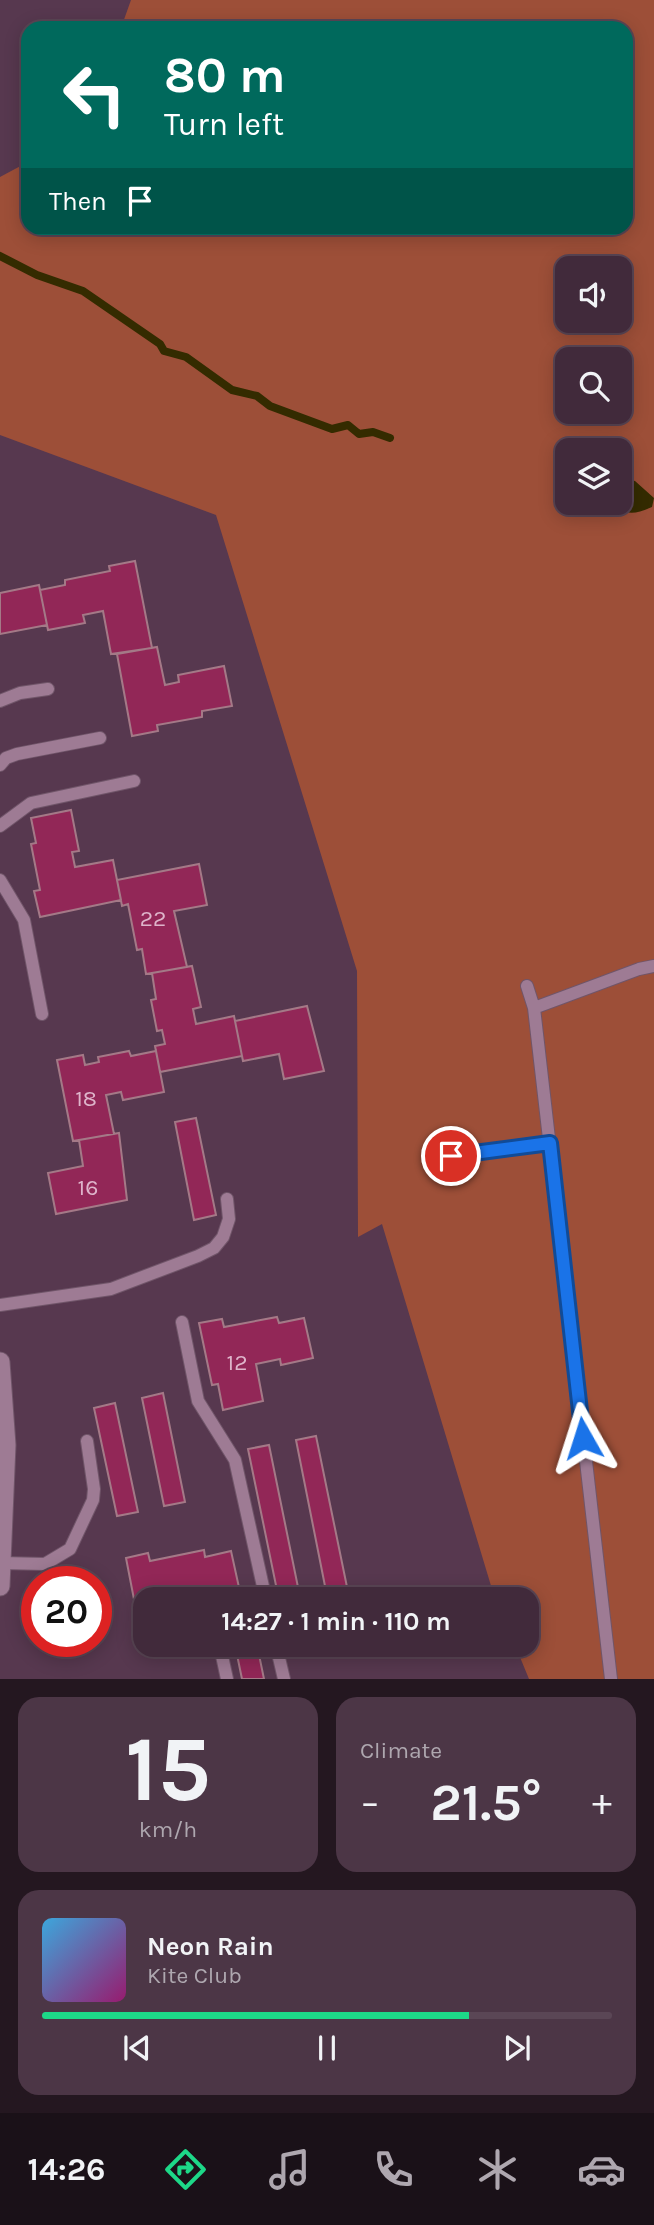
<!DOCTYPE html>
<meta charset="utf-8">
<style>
:root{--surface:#412a3b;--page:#4c3646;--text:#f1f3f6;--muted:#aea7af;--line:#5a4655;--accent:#1dd888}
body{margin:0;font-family:Karla,sans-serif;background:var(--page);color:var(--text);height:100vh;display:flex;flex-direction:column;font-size:26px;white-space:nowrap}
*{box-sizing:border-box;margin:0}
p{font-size:23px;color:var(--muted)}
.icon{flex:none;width:38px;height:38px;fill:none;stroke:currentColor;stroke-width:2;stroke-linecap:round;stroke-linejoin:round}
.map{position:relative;height:1679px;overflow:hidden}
.details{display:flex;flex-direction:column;gap:18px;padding:18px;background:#241720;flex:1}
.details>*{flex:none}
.guide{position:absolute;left:21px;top:21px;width:612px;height:214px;border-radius:21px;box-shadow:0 4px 18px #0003,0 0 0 2px var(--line);background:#00695c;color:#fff;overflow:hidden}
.fabs{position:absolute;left:555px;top:256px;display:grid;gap:14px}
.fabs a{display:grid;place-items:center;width:77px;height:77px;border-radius:14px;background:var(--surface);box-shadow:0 4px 18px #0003,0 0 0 2px var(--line);font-size:35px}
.speed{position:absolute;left:21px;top:1566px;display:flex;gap:14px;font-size:35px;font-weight:700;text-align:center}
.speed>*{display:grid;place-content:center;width:91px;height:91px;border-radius:50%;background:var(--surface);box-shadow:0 4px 18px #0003,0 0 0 2px var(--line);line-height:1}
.speed .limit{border:10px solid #d22;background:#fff;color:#111}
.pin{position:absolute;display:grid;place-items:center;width:60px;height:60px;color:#fff;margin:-30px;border:4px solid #fff;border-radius:50%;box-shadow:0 2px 7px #0007}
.me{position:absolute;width:77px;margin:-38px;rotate:354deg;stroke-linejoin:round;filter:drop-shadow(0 0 5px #0008)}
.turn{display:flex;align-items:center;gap:24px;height:147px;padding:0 28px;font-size:32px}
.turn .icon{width:91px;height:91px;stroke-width:2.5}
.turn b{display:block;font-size:49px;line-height:60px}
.then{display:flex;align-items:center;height:66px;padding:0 28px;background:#0003;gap:14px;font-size:26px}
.big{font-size:52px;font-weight:700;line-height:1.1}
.details .tile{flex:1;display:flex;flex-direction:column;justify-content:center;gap:10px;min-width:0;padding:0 24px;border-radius:21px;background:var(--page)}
.details .dial{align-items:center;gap:0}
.dial b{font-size:91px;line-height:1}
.song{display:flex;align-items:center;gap:21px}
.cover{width:84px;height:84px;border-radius:10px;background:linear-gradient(135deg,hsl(200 70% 55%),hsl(320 70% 35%))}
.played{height:7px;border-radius:4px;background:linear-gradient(90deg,var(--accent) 75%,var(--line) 75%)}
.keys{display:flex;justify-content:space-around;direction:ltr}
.heat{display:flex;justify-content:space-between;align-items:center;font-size:38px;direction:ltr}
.details .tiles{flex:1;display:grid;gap:18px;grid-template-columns:1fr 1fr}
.tile:last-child{grid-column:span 2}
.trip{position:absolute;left:133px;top:1587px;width:406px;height:70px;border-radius:21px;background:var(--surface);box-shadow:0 4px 18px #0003,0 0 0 2px var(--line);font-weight:700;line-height:70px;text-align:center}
.tab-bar{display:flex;height:112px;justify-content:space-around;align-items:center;background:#1a1118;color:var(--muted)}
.tab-bar .icon{width:49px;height:49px}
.tab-bar .current{color:var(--accent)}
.tab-bar b{font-size:32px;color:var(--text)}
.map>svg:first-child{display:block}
.green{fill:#9d4f38;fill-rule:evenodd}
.water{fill:#342b00}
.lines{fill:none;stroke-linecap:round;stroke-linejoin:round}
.stream{stroke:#342b00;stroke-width:8}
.building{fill:#922757;stroke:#a47987;stroke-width:2}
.service-casing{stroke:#705569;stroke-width:14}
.minor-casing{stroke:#705569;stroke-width:21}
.service{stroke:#9e7b94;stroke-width:12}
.minor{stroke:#9e7b94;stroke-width:19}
.route-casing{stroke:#114b97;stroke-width:18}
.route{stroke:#1a73e8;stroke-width:12}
.labels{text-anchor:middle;stroke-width:7;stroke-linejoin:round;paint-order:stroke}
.number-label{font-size:23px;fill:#deb4ca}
</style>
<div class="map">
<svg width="654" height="1679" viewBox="0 0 654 1679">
<rect width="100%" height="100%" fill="#57384f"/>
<path class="green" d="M131,0H654V1679H529L515,1645H527V1600L495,1599L382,1224L358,1237L357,971L216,515L0,435V177L28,162V228H626V28H121ZM567,268H620V320H567ZM567,359H620V411H567ZM567,450H620V502H567Z"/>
<path class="water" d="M620,477L635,481L654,498L652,507C634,515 625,516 610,502H620Z"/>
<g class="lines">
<path class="stream" d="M0,256L37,275L83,291L160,344L164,351L186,357L232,390L257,396L270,406L332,429L348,425L359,434L373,432L390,438"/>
</g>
<path class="building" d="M135,561L152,648L111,654L103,611L83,615L85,623L48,630L40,590L65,585V580L110,571L109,566Z
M39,585L47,625L0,634V593Z
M157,647L165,685L179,682L178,675L224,666L232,706L202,711V717L157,725L158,731L132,736L117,654Z
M71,810L79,851L72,852L75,867L113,860L121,900L40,917L34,891L40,890L31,844L36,843L31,818Z
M199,864L207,905L174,911L187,967L146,974L142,949L137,950L128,904L122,906L117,880Z
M192,966L201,1007L193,1009L196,1024L234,1016L242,1056L160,1072L155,1046L165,1044L162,1030L157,1031L151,1000L156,999L152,973Z
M307,1006L324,1071L284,1079L279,1054L243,1061L235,1021Z
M129,1051L131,1056L156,1051L164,1092L123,1100L121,1092L106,1095L114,1134L73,1141L57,1060L83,1055L85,1065L99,1062L98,1057Z
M196,1118L216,1215L194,1220L175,1122Z
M119,1133L127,1200L56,1214L48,1173L83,1166L79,1140Z
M277,1317L279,1323L304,1318L313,1358L281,1365L280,1359L256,1364L263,1401L223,1410L218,1384L212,1385L199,1323L222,1319L224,1327Z
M163,1393L185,1502L164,1506L142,1398Z
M115,1403L138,1512L117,1516L94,1408Z
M316,1436L347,1587L326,1591L296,1440Z
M269,1445L300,1597L286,1600H279L248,1449Z
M204,1550L205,1557L231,1551L240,1592L208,1599L206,1593L182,1600H145V1624L144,1618L138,1620L126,1558L148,1553L150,1561Z
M235,1645H257L264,1679H242Z"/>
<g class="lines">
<g class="service-casing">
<path id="service" d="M0,701L20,693L48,689
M0,765L6,758L17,754L100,738
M0,826L31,803L134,781
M0,880L24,920L42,1014
M527,986L534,1008
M451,1156L549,1143
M0,1305L111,1289L198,1256L214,1248L223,1237L229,1219L227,1199
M182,1322L198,1401L235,1460L266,1600
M2,1563L45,1564L70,1549L93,1500L94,1489L87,1441
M276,1645L284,1679
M222,1656L227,1679
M611,1679L534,1008L639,969L654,966"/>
</g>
<g class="minor-casing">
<path id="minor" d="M0,1362L6,1445L0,1586"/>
</g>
<use href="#service" class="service"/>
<use href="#minor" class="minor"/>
</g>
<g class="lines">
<g class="route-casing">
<path id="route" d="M451,1156L550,1143L583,1438"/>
</g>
<use href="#route" class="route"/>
</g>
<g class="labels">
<g class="number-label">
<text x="153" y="926">22</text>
<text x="86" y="1106">18</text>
<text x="88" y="1195">16</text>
<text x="237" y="1370">12</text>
</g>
</g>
</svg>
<div class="fabs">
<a><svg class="icon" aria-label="sound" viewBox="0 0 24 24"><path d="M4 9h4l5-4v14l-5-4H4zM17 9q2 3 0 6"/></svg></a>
<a><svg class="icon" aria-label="search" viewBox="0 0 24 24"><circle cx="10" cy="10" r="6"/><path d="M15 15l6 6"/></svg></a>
<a><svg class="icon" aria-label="layers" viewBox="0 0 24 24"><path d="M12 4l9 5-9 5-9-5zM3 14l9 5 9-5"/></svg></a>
</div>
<div class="speed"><div class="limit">20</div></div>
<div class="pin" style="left:451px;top:1156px;background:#d93025"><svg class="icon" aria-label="arrive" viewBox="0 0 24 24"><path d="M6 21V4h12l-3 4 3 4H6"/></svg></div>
<svg class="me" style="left:583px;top:1438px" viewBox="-20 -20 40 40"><path d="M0-17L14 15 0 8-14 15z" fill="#1a73e8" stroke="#fff" stroke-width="4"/></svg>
<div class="trip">14:27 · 1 min · 110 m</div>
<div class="guide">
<div class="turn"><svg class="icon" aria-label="left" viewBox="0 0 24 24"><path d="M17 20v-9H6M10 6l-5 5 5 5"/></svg><div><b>80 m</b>Turn left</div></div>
<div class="then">Then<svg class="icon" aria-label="arrive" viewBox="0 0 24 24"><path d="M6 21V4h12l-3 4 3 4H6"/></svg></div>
</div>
</div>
<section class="details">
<div class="tiles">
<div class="tile dial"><b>15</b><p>km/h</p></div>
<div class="tile"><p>Climate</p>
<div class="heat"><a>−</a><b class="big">21.5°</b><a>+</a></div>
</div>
<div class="tile">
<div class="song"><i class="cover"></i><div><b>Neon Rain</b><p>Kite Club</p></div></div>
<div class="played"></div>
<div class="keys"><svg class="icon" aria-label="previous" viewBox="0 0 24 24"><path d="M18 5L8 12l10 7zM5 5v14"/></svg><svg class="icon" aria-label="pause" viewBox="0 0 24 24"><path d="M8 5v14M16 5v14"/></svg><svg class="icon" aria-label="next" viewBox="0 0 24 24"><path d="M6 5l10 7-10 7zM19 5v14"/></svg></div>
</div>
</div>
</section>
<nav class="tab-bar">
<b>14:26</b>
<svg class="icon current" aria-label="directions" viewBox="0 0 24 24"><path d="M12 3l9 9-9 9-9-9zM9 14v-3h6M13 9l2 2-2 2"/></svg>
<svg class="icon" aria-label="music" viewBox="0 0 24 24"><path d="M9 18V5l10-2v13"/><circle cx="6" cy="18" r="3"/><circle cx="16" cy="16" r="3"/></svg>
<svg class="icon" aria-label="phone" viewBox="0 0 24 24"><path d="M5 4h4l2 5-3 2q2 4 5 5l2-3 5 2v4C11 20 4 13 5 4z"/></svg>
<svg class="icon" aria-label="climate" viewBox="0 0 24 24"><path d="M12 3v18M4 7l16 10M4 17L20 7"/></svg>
<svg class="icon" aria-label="car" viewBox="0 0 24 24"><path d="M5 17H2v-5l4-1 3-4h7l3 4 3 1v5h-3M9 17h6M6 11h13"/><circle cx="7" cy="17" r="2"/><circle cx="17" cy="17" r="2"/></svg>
</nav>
